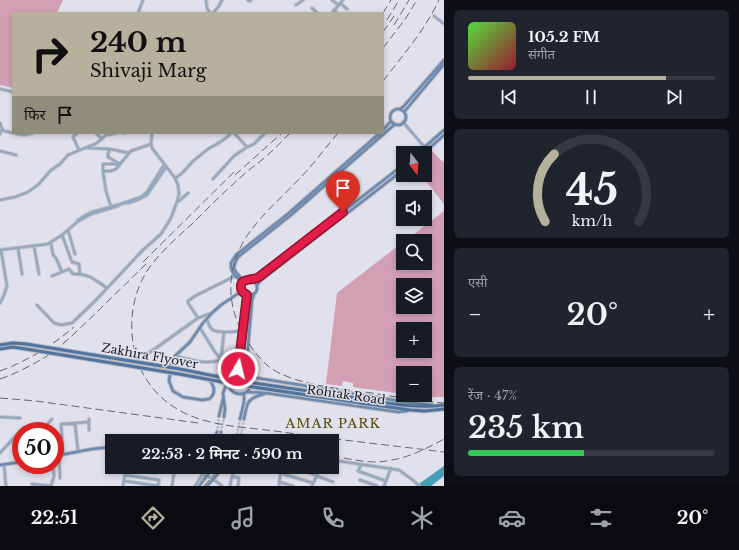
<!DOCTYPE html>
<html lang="hi">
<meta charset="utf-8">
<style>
:root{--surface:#171b24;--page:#20242c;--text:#f1f3f6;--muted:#9ea1a6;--line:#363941;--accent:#b6b19c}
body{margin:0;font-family:"Libre Baskerville","Noto Sans Devanagari",serif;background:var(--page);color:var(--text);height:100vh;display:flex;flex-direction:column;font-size:15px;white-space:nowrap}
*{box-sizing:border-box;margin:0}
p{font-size:13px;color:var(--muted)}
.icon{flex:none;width:22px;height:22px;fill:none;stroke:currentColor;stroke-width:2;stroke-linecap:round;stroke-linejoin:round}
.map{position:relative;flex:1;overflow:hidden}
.drawer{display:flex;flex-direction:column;gap:10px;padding:10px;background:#0d0f14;width:295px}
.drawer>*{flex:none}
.top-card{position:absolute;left:12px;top:12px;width:372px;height:122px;border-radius:0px;box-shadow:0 2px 6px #0003;background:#b6b19c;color:#111;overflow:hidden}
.needle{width:26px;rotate:163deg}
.buttons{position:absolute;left:396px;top:146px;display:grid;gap:8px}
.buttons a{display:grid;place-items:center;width:36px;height:36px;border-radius:0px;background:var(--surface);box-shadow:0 2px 6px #0003;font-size:20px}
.speed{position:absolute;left:12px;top:422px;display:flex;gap:8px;font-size:20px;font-weight:700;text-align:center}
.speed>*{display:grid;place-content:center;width:52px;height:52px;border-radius:50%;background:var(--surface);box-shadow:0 2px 6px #0003;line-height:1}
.speed .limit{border:6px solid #d22;background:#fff;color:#111}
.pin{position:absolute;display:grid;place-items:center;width:34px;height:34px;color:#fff;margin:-41px -17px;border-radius:50% 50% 50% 0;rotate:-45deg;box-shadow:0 0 4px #0007}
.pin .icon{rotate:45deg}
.me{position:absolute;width:44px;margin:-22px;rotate:8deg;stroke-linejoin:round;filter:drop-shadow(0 0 3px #0008)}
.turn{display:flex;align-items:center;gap:14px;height:84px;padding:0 12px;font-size:18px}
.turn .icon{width:52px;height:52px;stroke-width:2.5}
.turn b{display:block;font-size:28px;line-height:34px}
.then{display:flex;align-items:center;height:38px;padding:0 12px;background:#0003;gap:8px;font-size:15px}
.big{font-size:30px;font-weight:600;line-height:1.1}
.drawer .tile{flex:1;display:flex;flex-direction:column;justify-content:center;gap:6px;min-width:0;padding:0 14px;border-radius:6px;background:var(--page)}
.drawer .dial{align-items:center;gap:0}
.dial svg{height:104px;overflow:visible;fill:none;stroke:var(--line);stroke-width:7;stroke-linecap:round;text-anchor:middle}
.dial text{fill:var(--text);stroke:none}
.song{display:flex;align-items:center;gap:12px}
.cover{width:48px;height:48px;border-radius:6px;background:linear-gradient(135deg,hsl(110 70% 55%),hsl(350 70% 35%))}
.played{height:4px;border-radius:2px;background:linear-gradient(90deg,var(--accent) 80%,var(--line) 80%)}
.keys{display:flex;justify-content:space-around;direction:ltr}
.heat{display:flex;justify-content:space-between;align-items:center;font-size:22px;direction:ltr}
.charge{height:6px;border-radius:3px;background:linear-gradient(90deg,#34c759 47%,var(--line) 0)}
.trip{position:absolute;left:105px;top:434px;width:234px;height:40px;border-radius:0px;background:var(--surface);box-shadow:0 2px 6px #0003;font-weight:600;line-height:40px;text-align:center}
.tabs{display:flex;height:64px;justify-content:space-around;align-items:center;background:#090b0e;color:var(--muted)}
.tabs .icon{width:28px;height:28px}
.tabs .active{color:var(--accent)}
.tabs b{font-size:18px;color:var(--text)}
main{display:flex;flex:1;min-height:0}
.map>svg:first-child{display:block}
.green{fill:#d39fb3;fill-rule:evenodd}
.water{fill:#459eb8}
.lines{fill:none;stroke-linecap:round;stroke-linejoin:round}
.secondary-tunnel{stroke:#b8b8c3;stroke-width:2.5;stroke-dasharray:2.5 1;stroke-linecap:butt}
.street-casing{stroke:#bcbcc7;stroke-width:4}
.secondary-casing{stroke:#bcbcc7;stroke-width:4.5}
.primary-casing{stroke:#bcbcc7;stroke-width:5}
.street{stroke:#93a7bf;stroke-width:2}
.secondary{stroke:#6d89ad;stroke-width:2.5}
.primary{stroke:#51749f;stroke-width:3}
.rail{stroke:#66666d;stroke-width:1;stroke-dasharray:8 4;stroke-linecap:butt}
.primary-bridge-casing{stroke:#bcbcc7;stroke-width:5;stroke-linecap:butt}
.primary-bridge{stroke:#51749f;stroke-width:3}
.route-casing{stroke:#92132f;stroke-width:10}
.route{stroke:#e11d48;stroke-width:7}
.labels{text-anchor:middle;stroke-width:3;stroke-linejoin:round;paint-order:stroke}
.street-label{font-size:12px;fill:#16161a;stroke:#e1e1ed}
.neighbourhood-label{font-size:13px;letter-spacing:1px;fill:#574806;stroke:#e1e1ed}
</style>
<main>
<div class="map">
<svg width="444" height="486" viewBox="0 0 444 486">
<rect width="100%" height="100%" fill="#e1e1ed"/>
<path class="green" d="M0,0H63L57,13H13V88L0,85Z
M432,151L443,162L444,161V204L421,175H425V158Z
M444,211V397H423L410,395H425V373H403V394L353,387V383L343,381L342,386L326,384L337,293L403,242V263H425V241H405ZM403,285H425V307H403ZM403,329H425V351H403Z"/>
<path class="water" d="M444,466V476L431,486H416Z"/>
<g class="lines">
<path class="secondary-tunnel" d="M217,432L219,416
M221,432L224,417
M237,435L240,419
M241,435L244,419"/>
<g class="street-casing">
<path id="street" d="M206,0L207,8L210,13
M248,0L250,1L251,0
M332,0L338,5
M340,3L347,9
M296,5L303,0
M312,8L317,13
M334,10L337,13
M138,13L143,0
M213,13L219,6L222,0
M332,13L343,0
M434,16L444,24
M0,89L13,92
M403,122L427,150
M0,123L2,129L0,134
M2,129L4,131L13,133
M14,133L24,135L33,133
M77,133L73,137L79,150
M96,133L102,139
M123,133H126
M234,133L247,147
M87,148L110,149L129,153
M110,149L108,154V157L120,164
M0,151L16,155
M103,171V164H115L119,166
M175,178C182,175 187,168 193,161C198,157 203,153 208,149C216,144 225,141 231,133
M213,179L234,156L247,147L254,144L265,133
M0,200L15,197L28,192L39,184L50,171L60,164L68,155L97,143L106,135L117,133
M177,202L179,201L188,193
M128,203L137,200L147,195L166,167
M111,207L106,191L103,171H111L116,169L131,151L151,144
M77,222L91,214L118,206
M68,230L75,254
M62,235L72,262L79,264L80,274
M51,243L53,255L56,258L62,272L52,276
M34,246L39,274
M18,248L22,274
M0,250L48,244L62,235L77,222L78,220L86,215L92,212L121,204L141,197L147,192L164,165
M62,272L69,269L73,274C89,273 95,280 107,288
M0,303L4,295L7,286L1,250
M37,305L54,323L61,325L72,323L95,301L143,250L161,234L171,218L177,202L179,194L178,185L175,178L152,148L151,144L152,133
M198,318L188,303V301L195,296L235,276
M207,319C208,323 210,328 213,330C219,334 236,331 243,331
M200,328L215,352L221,359L239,362
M149,353L198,318L212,313
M175,356C188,359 209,366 221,359L224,332
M0,417L20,418
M89,422V430
M75,423L78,451
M41,431L52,419
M0,453L23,428
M63,454L61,424L89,422V419
M59,455L60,478
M332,460L399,470L414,481L419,486
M4,465L6,486
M361,465L358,471L386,481
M178,467L196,470
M312,467L320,470
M281,468L299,469L333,482
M126,469L157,473
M280,473L313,483
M125,475L159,480L158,486
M232,476L239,478L238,486
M360,480L377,486
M124,481L159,486
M279,482L293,486
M32,484L50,486
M51,486L54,476L53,465
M123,486L126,467
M172,486L175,467
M195,486L202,475C210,476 216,481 222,486
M230,486L234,467
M279,486L281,467
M312,486L321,467
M384,486L391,468"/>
</g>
<g class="secondary-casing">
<path id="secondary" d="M400,109L404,106L444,60
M390 117a8 8 0 1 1 16 0a8 8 0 1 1-16 0Z
M404,112L444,64
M383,130L391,121
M418,153L444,130
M424,153L444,135
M246,279H242C234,271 231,268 238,257L291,215L395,124
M252,279L259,277L403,165
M242,284C252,269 265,292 251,295C247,296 245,294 242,291L240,280L234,275L231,268V263L236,255L289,213L380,133
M257,285L261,280L403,170
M228 382a12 12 0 1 1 24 0a12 12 0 1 1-24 0Z
M238,371L247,295
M250,376V371L247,358L252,300L254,294
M251,377L412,403L432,405
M209,380C215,386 216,394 209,399L202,400L183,397L173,391L169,381L172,361L175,356L190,342L203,323L212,313L221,305L242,291
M247,392L266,393L398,412L407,411
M219,416L223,399
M224,417L225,409L223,393L227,383
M240,419L244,402V394
M244,419C247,403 247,398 264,394
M214,441L217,432
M220,441L221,432
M236,441L237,435
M240,441L241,435
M55,456L92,449L112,447
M0,465L21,462
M206,467L209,473
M199,486L209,473L211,467
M207,486L224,467"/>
</g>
<g class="primary-casing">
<path id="primary" d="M362,399C389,403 417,409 444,405
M361,403L410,410L425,411L444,409"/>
</g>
<use href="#street" class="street"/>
<use href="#secondary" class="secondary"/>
<use href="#primary" class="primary"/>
<path class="rail" d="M383,13L391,0
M387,20L399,0
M394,25L409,0
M383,32L394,16
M383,48L406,18L417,0
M383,81C403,55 425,30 439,0
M290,133C281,142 273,151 263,159C256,165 248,170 241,177C224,192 207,209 191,225C176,238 161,252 149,268C134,290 129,317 133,343C137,371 153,395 177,409C205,426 243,427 275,431C331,439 388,445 444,452
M338,133C325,148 313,165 299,179C279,201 253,221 240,248C229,270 228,296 236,318C243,336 253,353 268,366C292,385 342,389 372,393C396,397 420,401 444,403
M235,175L282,133
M143,262L236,170
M0,371C27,361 52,346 74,327
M0,379C15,374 30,366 44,358C64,345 80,328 97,312C114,295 132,278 149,261
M0,398L36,401L198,423
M332,456C346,458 361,462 376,462C401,461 423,451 444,439
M204,486L217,471L224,467"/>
<g class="primary-bridge-casing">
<path id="primary-bridge" d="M0,345L13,343L26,344L180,369L234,380L362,399
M0,349L13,347L26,349L179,374L233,384L361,403"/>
</g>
<use href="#primary-bridge" class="primary-bridge"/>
</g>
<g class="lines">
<g class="route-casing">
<path id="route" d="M238,369L247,295C244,293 241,292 241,288C240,280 247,280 252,279C255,279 257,278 259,277L343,212"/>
</g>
<use href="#route" class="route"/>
</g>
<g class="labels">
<g class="street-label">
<text transform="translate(150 356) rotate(10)" y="4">Zakhira Flyover</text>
<text transform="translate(346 395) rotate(8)" y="4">Rohtak Road</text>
</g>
<g class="neighbourhood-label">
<text x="333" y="428">AMAR PARK</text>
</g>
</g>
</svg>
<div class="buttons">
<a><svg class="needle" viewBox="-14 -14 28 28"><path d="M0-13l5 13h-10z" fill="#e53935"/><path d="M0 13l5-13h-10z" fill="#9ea1a6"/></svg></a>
<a><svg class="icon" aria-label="sound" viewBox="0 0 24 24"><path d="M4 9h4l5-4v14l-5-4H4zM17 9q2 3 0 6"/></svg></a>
<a><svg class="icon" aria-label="search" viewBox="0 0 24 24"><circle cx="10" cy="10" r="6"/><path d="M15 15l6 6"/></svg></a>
<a><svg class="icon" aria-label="layers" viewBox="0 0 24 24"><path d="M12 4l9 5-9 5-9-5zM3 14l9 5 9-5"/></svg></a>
<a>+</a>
<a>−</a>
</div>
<div class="speed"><div class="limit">50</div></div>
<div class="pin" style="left:343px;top:212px;background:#d93025"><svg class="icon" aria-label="arrive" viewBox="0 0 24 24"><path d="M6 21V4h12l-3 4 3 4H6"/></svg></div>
<svg class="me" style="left:238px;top:369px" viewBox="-20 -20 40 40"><circle r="17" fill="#e11d48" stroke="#fff" stroke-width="3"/><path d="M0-11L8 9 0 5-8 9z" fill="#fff"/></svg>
<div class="trip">22:53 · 2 मिनट · 590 m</div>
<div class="top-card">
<div class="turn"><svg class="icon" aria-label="right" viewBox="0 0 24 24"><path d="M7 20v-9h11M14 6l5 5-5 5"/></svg><div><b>240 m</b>Shivaji Marg</div></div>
<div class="then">फिर<svg class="icon" aria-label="arrive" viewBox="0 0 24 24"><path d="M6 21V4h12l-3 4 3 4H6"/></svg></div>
</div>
</div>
<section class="drawer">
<div class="tile">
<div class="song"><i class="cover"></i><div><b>105.2 FM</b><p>संगीत</p></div></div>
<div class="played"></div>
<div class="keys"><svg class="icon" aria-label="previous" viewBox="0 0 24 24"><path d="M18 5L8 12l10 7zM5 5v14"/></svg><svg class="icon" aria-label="pause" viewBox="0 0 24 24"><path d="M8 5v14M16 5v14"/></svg><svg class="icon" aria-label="next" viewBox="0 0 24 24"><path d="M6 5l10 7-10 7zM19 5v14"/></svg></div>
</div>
<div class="tile dial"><svg viewBox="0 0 100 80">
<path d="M14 69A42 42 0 1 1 86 69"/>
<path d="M14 69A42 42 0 0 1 21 17" stroke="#b6b19c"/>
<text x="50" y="56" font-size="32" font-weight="700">45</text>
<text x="50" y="72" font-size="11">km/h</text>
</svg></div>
<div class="tile"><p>एसी</p>
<div class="heat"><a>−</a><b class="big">20°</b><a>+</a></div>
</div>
<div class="tile"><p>रेंज · 47%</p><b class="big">235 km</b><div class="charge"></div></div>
</section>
</main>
<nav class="tabs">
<b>22:51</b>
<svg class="icon active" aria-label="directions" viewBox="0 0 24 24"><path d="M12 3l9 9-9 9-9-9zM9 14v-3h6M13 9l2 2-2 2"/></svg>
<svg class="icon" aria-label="music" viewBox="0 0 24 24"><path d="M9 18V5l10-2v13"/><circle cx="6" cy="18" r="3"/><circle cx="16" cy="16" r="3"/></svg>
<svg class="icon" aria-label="phone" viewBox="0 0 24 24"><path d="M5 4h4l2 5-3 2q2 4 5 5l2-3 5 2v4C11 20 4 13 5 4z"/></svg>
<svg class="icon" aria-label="climate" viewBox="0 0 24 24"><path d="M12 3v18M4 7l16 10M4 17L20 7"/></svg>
<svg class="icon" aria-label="car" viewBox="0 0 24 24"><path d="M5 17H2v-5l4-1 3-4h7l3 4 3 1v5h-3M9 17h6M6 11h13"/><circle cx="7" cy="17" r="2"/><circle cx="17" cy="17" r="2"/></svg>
<svg class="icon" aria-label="filters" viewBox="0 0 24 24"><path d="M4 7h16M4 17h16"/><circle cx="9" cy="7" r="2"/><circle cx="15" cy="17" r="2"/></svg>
<b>20°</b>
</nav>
